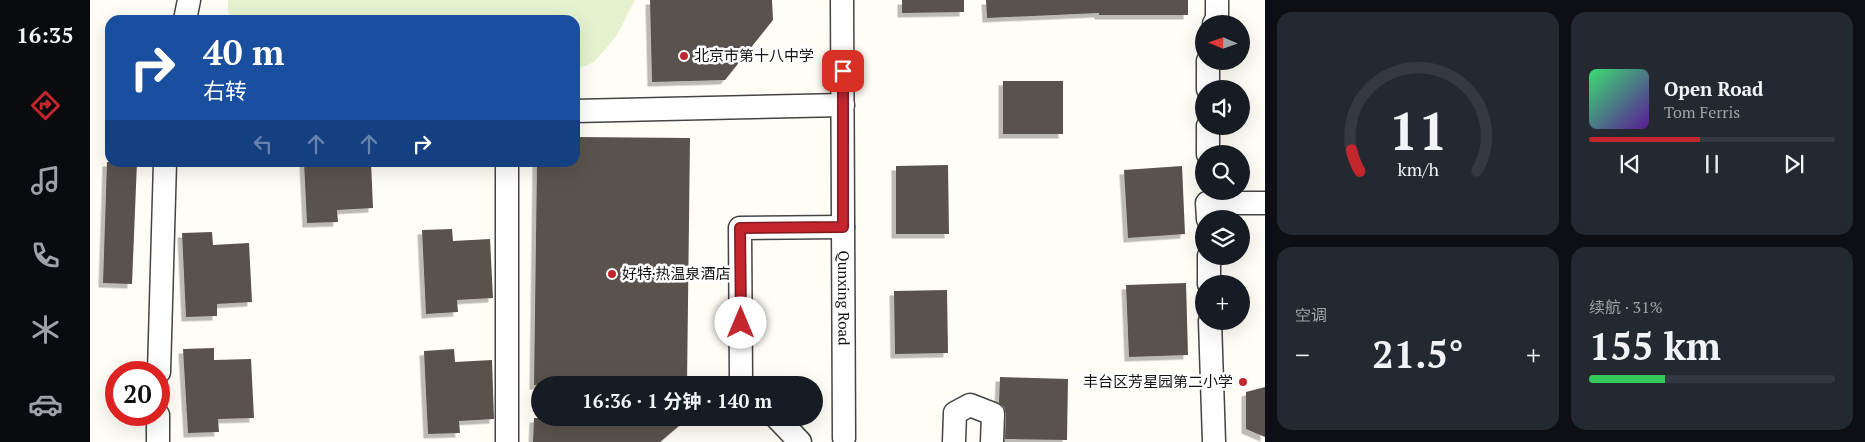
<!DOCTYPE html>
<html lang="zh">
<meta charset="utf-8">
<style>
:root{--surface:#171b24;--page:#242831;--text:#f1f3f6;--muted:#9ea1a6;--line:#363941;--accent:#c4262e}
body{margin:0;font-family:"PT Serif","Noto Sans SC",serif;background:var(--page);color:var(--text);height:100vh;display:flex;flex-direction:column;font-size:19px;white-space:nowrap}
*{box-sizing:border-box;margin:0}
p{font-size:16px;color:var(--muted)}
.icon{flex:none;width:28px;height:28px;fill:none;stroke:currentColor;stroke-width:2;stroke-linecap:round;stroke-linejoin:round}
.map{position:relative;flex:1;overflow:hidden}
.sheet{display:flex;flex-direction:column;gap:12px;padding:12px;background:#0d0f14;width:600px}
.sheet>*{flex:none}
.hud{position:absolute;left:15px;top:15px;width:475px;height:152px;border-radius:15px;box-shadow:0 5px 20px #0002;background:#1a4fa0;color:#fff;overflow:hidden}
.needle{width:32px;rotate:272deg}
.tools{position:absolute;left:1105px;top:15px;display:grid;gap:10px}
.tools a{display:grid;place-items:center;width:55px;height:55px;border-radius:50%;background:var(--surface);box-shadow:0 5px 20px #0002;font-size:25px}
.speed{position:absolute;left:15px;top:361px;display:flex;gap:10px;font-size:25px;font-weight:700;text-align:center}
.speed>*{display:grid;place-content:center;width:65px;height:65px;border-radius:50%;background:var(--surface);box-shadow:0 5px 20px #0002;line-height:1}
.speed .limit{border:8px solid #d22;background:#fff;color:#111}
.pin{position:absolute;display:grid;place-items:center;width:42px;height:42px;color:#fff;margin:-21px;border-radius:10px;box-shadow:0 2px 8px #0006}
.me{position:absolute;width:55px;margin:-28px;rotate:0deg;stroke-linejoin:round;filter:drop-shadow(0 0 4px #0008)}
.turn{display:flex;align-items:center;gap:18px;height:105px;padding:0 15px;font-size:22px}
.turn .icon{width:65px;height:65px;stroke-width:2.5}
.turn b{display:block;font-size:35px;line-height:42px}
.lanes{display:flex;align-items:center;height:48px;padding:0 15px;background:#0003;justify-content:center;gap:25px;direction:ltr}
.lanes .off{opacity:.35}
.big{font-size:38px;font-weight:700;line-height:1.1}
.sheet .card{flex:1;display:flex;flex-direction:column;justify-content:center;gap:8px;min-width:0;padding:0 18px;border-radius:15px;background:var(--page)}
.sheet .dial{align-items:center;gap:0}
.dial svg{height:130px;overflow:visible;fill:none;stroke:var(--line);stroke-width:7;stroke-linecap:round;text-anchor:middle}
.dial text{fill:var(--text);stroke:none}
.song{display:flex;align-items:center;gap:15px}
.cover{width:60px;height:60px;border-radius:8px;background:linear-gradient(135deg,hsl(140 70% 55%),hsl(270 70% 35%))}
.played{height:5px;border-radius:2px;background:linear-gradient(90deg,var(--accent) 45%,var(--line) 45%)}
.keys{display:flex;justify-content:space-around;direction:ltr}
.heat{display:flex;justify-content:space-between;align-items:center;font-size:28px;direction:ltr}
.charge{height:8px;border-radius:4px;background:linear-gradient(90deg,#34c759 31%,var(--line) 0)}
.sheet .tiles{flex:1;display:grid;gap:12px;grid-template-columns:repeat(2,1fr)}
.trip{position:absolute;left:441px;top:376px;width:292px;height:50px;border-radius:25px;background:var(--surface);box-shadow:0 5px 20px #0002;font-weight:700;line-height:50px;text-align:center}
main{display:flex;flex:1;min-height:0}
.menu{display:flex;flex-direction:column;width:90px;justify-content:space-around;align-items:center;background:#090b0e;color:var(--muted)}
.menu .icon{width:35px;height:35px}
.menu .active{color:var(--accent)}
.menu b{font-size:22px;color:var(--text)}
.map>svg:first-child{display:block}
.pitch{fill:#e6f2cf}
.building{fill:#5a524d;filter:url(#shadow)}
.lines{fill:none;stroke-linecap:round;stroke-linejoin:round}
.minor-casing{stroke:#444;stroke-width:25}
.minor{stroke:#fff;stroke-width:22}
.route-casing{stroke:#7f191e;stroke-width:12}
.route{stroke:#c4262e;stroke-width:9}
.poi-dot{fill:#c4262e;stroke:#fff;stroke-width:2}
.labels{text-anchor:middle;stroke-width:5;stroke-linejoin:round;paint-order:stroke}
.poi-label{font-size:15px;fill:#111;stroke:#fff;text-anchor:start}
.street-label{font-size:15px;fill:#111;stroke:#fff}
</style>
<main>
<nav class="menu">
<b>16:35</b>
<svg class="icon active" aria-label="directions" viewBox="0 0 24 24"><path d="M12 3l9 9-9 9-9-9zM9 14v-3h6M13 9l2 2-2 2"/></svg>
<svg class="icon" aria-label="music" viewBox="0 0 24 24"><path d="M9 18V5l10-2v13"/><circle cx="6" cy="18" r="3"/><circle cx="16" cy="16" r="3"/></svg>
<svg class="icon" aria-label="phone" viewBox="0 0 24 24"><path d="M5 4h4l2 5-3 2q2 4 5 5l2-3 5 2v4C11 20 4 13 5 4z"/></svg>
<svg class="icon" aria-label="climate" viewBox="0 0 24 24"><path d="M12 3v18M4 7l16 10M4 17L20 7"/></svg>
<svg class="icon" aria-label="car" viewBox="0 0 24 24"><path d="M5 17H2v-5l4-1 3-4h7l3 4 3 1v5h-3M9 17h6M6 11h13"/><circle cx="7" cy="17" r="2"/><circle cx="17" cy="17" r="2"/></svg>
</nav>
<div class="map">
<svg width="1175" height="442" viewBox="0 0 1175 442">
<defs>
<filter id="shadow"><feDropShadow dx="-4.5" dy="4.5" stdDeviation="0" flood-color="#0004"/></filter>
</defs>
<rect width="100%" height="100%" fill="#fffdf5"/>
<path class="pitch" d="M138,0H545L526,37L504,62L485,70V20H143L138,12Z"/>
<path class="building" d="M560,0H682L683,20L635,80L562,82Z
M812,0H874V12L812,13Z
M896,0H1098V15H1009V13L897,18Z
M913,81H973V134H913Z
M485,137L600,138L597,385H444L447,162H485Z
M17,162H47L42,284L13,283Z
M214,162H281L283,208L247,210L248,222L217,223Z
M858,165L859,234H806V166Z
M1092,166L1095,234L1038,238L1034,170Z
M362,229L363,241L400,239L403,298L367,300L368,312L336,314L332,230Z
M122,232L123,245L159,243L162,302L127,304V316L96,317L92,233Z
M1096,283L1098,355L1039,357L1036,285Z
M857,290L858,353L805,354L804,291Z
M124,348V360L161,359L164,418L128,419L129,432L98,433L93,349Z
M364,349L365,362L402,360L404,419L369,421L370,433L338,434L334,351Z
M910,377L978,379L977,440L915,439L916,414L914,407L909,403Z
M1175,387V437L1156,429V392Z
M444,418H598L570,442H443Z"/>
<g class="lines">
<g class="minor-casing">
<g id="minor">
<path id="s1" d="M752,0L754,438"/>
<path d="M95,20L99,0"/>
<path d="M1124,24L1127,18V0"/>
<path d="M1118,89V61"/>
<path d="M485,111L753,105"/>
<path d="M1118,154V126"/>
<path d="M1118,219L1117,203H1175"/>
<path d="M1119,256V284"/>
<path d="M1120,321L1124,442"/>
<path d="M69,372L75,162"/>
<path d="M655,385L651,381L650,228L753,227"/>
<path d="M687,418L710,442"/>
<path d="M68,442V415"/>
<path d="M417,442V162"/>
<path d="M864,442L865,413L880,405L903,414L902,442"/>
</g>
</g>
<use href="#minor" class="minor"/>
</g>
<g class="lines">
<g class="route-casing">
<path id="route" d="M651,323L650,228L753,227V71"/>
</g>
<use href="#route" class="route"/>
</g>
<g class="poi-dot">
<circle cx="594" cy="56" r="5"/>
<circle cx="522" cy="274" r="5"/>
<circle cx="1153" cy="382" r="5"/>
</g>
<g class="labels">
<g class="poi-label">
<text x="604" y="61">北京市第十八中学</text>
<text x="532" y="279">好特·热温泉酒店</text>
<text x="1143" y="387" text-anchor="end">丰台区芳星园第二小学</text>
</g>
<g class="street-label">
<text dy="5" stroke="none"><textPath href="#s1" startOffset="298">Qunxing Road</textPath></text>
</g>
</g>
</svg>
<div class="tools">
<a><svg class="needle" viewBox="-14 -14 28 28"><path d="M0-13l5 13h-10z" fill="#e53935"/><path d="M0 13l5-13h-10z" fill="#9ea1a6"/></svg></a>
<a><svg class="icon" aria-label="sound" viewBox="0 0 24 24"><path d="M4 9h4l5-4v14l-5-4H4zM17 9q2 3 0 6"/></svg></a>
<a><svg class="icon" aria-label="search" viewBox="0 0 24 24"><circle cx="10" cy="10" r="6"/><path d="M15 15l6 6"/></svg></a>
<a><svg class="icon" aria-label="layers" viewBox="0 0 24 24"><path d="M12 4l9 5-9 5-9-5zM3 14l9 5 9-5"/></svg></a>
<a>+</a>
</div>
<div class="speed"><div class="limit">20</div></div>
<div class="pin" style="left:753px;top:71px;background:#d93025"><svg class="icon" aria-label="arrive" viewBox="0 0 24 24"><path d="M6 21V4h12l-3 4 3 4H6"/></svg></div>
<svg class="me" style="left:651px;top:323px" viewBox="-20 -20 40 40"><circle r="19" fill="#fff"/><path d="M0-13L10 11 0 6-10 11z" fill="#c4262e"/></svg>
<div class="trip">16:36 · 1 分钟 · 140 m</div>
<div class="hud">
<div class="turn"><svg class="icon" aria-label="right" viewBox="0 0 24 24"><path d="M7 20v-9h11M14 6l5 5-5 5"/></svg><div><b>40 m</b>右转</div></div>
<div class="lanes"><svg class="icon off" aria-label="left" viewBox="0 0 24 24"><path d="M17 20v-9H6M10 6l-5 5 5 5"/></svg><svg class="icon off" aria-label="ahead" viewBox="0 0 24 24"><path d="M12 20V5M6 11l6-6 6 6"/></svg><svg class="icon off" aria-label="ahead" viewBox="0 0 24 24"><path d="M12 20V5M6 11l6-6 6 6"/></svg><svg class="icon" aria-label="right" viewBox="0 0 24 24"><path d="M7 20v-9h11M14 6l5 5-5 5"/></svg></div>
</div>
</div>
<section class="sheet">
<div class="tiles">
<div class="card dial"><svg viewBox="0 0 100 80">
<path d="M14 69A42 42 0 1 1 86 69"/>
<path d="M14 69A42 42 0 0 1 9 56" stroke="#c4262e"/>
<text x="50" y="56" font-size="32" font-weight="700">11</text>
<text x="50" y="72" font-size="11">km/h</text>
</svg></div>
<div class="card">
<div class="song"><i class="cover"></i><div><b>Open Road</b><p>Tom Ferris</p></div></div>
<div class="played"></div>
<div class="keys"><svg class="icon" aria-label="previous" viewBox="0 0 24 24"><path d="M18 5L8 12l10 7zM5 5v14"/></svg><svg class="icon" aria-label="pause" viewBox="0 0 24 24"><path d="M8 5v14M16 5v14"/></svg><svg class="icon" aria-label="next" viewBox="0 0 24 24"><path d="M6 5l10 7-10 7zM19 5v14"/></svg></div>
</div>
<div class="card"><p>空调</p>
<div class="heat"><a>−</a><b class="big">21.5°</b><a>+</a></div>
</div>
<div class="card"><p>续航 · 31%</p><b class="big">155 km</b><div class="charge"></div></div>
</div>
</section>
</main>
